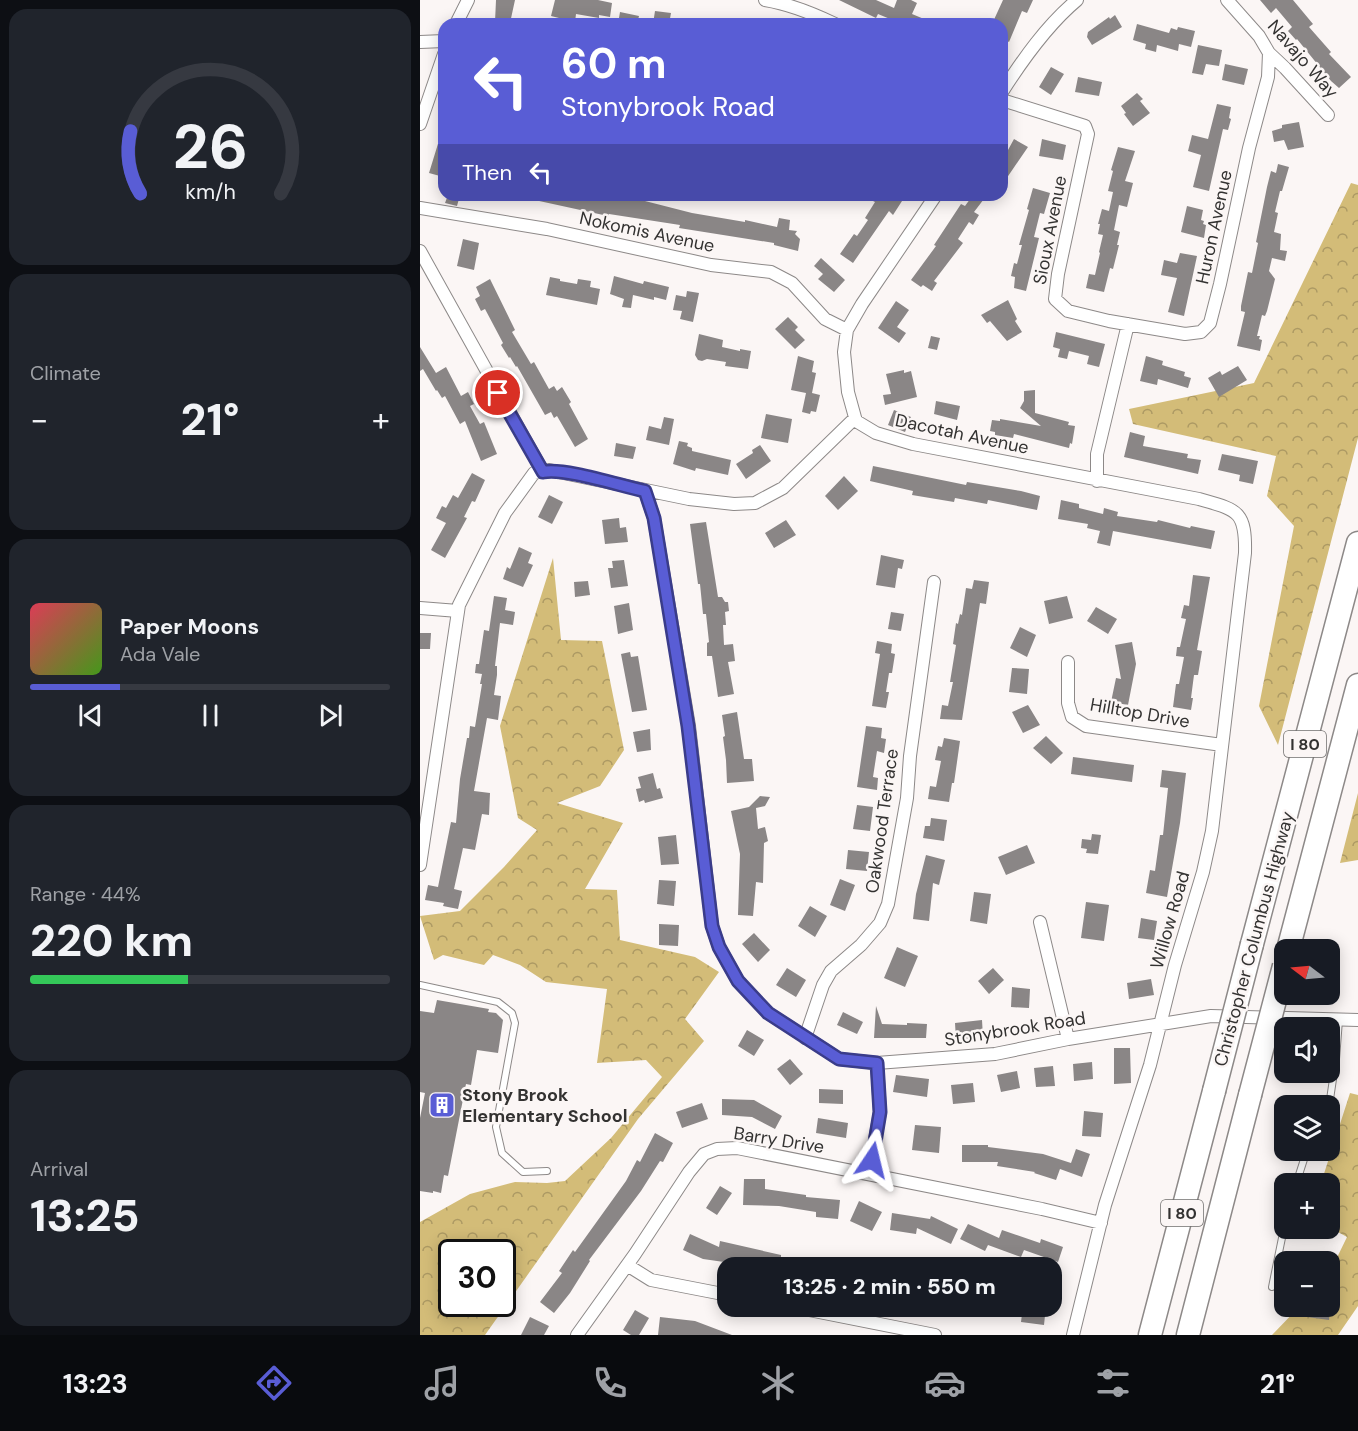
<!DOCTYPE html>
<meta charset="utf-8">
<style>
:root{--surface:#171b24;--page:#20242c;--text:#f1f3f6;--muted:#9ea1a6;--line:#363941;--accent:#595dd5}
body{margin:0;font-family:"DM Sans",sans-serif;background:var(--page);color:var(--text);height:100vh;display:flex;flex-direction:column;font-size:22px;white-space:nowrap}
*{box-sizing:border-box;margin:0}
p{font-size:20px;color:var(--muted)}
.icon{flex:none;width:33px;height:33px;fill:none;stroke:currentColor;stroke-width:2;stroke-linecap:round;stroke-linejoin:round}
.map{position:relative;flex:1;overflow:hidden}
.side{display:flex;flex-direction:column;gap:9px;padding:9px;background:#0d0f14;width:420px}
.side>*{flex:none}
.hud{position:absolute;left:18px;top:18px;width:570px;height:183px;border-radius:18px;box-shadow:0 3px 15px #0003;background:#595dd5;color:#fff;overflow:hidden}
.needle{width:39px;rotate:286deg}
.fabs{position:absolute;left:854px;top:939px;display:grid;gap:12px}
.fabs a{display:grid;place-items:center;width:66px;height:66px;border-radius:12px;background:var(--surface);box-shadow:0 3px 15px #0003;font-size:30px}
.speed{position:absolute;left:18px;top:1239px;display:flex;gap:12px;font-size:30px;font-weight:700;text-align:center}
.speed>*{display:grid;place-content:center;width:78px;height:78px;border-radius:50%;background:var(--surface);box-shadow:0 3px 15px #0003;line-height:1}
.speed .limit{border:3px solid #111;border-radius:9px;background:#fff;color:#111}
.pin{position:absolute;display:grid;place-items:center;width:51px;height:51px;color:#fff;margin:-26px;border:3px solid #fff;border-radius:50%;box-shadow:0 2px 6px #0007}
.me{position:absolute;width:66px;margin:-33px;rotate:10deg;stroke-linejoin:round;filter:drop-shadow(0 0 4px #0008)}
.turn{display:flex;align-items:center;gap:21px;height:126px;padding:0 24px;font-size:27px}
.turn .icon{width:78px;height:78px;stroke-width:2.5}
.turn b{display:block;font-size:42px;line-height:51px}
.then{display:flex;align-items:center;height:57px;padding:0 24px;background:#0003;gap:12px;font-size:22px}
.big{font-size:45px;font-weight:800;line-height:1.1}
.side .card{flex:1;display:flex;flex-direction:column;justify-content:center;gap:9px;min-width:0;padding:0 21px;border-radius:18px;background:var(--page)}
.side .dial{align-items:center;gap:0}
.dial svg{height:156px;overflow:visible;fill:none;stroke:var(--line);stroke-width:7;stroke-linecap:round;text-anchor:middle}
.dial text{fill:var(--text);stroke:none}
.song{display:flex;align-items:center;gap:18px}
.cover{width:72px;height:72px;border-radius:9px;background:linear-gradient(135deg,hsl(350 70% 55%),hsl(100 70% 35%))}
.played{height:6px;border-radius:3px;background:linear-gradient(90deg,var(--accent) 25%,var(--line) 25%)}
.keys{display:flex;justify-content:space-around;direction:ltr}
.heat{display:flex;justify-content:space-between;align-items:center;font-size:33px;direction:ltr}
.charge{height:9px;border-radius:4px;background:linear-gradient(90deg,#34c759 44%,var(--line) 0)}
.trip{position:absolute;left:297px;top:1257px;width:345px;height:60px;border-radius:18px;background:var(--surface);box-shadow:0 3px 15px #0003;font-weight:800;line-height:60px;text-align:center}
.menu{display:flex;height:96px;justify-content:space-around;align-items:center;background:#090b0e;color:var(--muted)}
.menu .icon{width:42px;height:42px}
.menu .selected{color:var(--accent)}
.menu b{font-size:27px;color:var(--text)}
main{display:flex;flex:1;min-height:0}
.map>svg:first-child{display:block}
.forest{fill:url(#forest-crowns);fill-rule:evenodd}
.building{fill:#8a8686}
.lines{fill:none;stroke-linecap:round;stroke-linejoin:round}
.service-casing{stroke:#8d8988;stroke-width:8}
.minor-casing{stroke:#8d8988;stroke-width:14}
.motorway-casing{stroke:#8d8988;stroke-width:25}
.service{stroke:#fff;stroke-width:6}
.minor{stroke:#fff;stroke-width:12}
.motorway{stroke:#fff;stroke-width:22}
.motorway-bridge-casing{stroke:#8d8988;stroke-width:25;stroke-linecap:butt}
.motorway-bridge{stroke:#fff;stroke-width:22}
.route-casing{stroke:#3a3c8a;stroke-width:15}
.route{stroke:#595dd5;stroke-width:10}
.labels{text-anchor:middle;stroke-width:5;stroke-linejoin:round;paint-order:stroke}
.shield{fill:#fbf6f5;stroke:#6f6d6c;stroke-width:1.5}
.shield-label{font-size:16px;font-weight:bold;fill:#333231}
.street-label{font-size:18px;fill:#333231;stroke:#fbf6f5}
.poi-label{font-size:18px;font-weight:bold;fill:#333231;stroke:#fbf6f5;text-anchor:start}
</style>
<main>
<section class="side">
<div class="card dial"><svg viewBox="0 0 100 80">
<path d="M14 69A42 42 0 1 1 86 69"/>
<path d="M14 69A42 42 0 0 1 9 37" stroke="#595dd5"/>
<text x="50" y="56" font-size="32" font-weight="700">26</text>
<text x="50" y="72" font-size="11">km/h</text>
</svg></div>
<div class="card"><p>Climate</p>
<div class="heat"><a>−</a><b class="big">21°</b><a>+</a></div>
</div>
<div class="card">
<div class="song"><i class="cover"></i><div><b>Paper Moons</b><p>Ada Vale</p></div></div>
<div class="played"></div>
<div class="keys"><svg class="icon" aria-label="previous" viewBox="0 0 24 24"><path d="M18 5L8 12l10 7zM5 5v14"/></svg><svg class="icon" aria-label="pause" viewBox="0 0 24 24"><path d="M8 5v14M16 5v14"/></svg><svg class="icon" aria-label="next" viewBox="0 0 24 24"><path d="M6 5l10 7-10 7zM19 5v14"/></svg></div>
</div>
<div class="card"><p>Range · 44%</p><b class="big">220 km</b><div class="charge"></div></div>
<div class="card"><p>Arrival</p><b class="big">13:25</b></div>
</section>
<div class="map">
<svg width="938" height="1335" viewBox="0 0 938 1335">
<defs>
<pattern id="forest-crowns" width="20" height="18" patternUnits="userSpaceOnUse" patternTransform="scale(1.5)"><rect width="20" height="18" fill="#d3bc78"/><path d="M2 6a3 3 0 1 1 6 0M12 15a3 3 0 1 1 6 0" fill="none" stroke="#ac9963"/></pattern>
</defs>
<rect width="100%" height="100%" fill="#fbf6f5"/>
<path class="forest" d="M931,183L938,185V438L858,745L839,706L874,526L847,496L856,456L713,424L709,409L834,383Z
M133,558L141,640L182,641L204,750L180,786L137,803L203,823L165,889L197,890L200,940L275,957L299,972L265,1019L284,1041L218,1119L65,1335H0V1222L50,1194L95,1182L127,1183L145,1181L191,1138L242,1077L226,1060L177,1063L187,989L126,982L100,965L73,955L64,965L23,955L14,960L0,916L40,911L84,867L117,830L98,818L80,726ZM32,1252H82V1304H32Z
M938,793V860L920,863Z
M930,1093L938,1095V1306L918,1335H852L879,1307L909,1306V1274L927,1237L909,1227V1184L901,1183Z"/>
<path class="building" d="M76,0H95L90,23L75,22Z
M135,0H178L192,3L190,17L179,15V18L156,14L155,22L131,16Z
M419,0H456L474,8L477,0H491L497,3L492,14L516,24H482L458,14L456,18Z
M583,0H613L607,13L602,11L589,42L582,38V24H572Z
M840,0H873L893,24L889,27L911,52L909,54L931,77L919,88L911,81L877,39L876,40L868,31L872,27L856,8L851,13Z
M235,11L251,13L249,24H233Z
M200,12L219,16L217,24H198Z
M695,15L702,27L672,45L667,37L668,32L689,17L690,19Z
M717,24L749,33L751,28L757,30L758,27L775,31L771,47L759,44L758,51L737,45L736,52L725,49L726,44L713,40Z
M778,45L802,50L799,66L786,64L783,75L772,73Z
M805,64L828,69L824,85L802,80Z
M631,67L644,74L631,95L619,87Z
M658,77L682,82L679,96L655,92Z
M717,93L723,99L720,101L730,113L713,126L704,114L706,113L701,106Z
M797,104L811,107L809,118L811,119L808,130L803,129L789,191L773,187L781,155L768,151L772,135L788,139Z
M879,122L884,147L868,150L864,140L854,142L852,131L862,128V125Z
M21,134H24V168L22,167L20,176L9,173Z
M594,139L608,147L582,185V161Z
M622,139L646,145L643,160L619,156Z
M698,147L715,151L705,181L713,183L707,207L699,205L694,230L700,232L697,245H699L693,269L690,268L684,292L666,288L669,274L675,275L680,253L679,252L683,235L678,234L680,224H678L682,209L689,211L693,192L688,191L693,171L691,170Z
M858,164L869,167L862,191H860L855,212L858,213L854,232L861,234L860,250L867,251L865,261L852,258L849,271L855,279L847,311L845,316L842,315L837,336H840L839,339L842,340L840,351L817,346L825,312L821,311V306L828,272L832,273L838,243L836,242L847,187L851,171L856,173Z
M613,188L630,193L624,214L620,213L614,237L619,238L606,291L594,288L595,277L591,276L594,263L597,264L602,245H599L609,210L607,209Z
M28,195H40L37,206L25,203Z
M110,195H160L182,200L183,195H214L226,197L225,201L272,213L325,222V220L357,227L359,218L370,220L369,230L377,231L375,234L380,239L378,251L354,245V243L259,228L260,225L189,214L188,216L110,199Z
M457,195H483L480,199L482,201L473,215L469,211L433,263L420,254L434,234L437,236L448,220L445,218L455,202L453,201Z
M553,195H567L554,212L559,215L553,225L549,222L538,239L543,243L514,281L517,283L512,291L503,285L501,287L491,280L516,246L514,245L541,204L545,206Z
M767,206L783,210L781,220L784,221L783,224L786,225L784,238L761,232Z
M43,239L59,243L54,270L37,266Z
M760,253L777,256L764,316L748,312L757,278L741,275L744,260L757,263Z
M401,258L425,280L414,292L398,279L403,274L394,266Z
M194,276L223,284L224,281L249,287L246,300L234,297V300L213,295L211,308L202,307L204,299L190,294Z
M130,277L140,279V281L157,284L158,279L171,281L170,287L180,289L177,305L126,295Z
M70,279L95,330L92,332L111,364L114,362L129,389L134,386L137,391L142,387L151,402L149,404L168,439L155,447L137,416L134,418L131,412L125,415L97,366L96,367L90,357L89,358L81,345L83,343L65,309L61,311L55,299L60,296L56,287Z
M267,291L279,293L273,322L260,319L262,311L253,310L256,295L266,297Z
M588,300L597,319L595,321L602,332L587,341L570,321L567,323L561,315Z
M476,301L489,310L477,327L486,333L479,343L458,328Z
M368,317L378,327L375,330L385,340L375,349L355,329Z
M636,332L685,344L679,367L667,364L669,356L649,351L647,359L638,357L640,349L633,347Z
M279,334L303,340L302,347L320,351V349L331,351L328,369L305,366L306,362L287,359L282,361L278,360L275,355Z
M511,336L520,338L517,350L508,348Z
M0,347L16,373L26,367L41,396L48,392L54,404L50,406L60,424L64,422L77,454L61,461L45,421L40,424L25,396L22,398L17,390L16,391L3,369L0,371Z
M378,356L394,361L392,372L396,373L392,393L400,395L396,412L391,411L390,414L382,412L386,393L371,390Z
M726,356L743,361L742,365L765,372L764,376L771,378L768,388L738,379L737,385L720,381Z
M818,366L827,380L799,397L788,378L800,371L802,375Z
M484,370V373L491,371L497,397L465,405L463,395L471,394L466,374Z
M615,390V413L649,422L648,425L655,426L652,444L650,443L649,448L594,434L593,438L575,435V432L570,431L572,420L580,421V419L621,426L600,408L604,401V391Z
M516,401L540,406L537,420L514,414Z
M474,410L491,417L485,432L468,425Z
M346,414L372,419L368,443L341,438Z
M244,417L254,419L249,445L226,440L229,426L241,429Z
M710,432L725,436L723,446L768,454L767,458L781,460L778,474L704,457Z
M259,441L268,443L267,446L272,448V451L311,460L308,475L276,468L275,471L253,464Z
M196,443L216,447L213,459L194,456Z
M340,445L351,461L326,479L316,464L333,453L332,450Z
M802,454L838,461L833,484L819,481L820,475L798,470Z
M453,466L546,485L547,482L601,491L620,496L617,510L568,500L567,504L535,498L534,502L492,495L493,491L450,481Z
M52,473L65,480L55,502L52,501L44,517L47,518L25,558L11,550L26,523L16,518L22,506L26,508L33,495L38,498Z
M424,476L438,491L418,510L405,496Z
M129,495L143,502L132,524L118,517Z
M641,500L659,504V508L683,514L684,508L698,512L697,516L737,522L738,520L770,528L771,526L795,531L791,549L693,531L690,546L677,543L680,531L667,528L668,524L638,519Z
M199,518L200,528L206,527L208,542L185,544L182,520Z
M366,520L376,535L354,548L345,533Z
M286,522L298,597H302L305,602H308L309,611L305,612L306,625H303L304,645L313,644L315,661L308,662L314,694L298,697L292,656H287V643L289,642L286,614H283L280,584H278L270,524Z
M99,547L112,553L108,563L113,565L103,587L83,579L87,567L90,569Z
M461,555L484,560L482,569L478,568L475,588L456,585Z
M204,560L208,586L191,588L188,568H193L192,561Z
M773,575L790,577L777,650L782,651L778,675H774L771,698H773L771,710L753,707L756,684H759L764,657L756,656L757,647H760L766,619L761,618L764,605L769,606Z
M554,580L569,582L566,604L560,603L542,720L520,719L522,705L528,706L533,682H530L536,645L533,644L536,623L538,624L540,614L542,615L546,588L552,589Z
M168,581L170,595L155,597L154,582Z
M74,596L87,598L85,610L95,612L93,625L80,623L75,666H77V675L74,695L81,696L78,720L67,718L54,791L70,793L69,815L62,814L55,850L43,848L34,889L42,891L38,909L23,906L24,903L5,900L8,885L18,887L31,822L36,823L40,779L47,738H49L50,726L55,727L62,684H60L62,674L55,673L56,664H59L64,630L69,631Z
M647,596L653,618L629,624L624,601Z
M209,603L213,630L198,634L194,606Z
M676,607L697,619L688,634L667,621Z
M471,612L484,614L481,631L468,629Z
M600,627L616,635L607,657L590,648Z
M0,633H11L10,649H0Z
M457,641L472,644L471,653L475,654L472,673H469L466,692H469L466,708L452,706L460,654L455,653Z
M712,642L716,664L708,705L691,702L696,678L701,679L695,645Z
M210,652L211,657L218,656L227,710L212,712L201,654Z
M592,668L609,669L607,694L589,692Z
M608,705L620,725L603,733L592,712Z
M317,712L324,759H332L334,781L307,783L306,760L303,737L305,736L302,715Z
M446,726L462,728L461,738L466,739L464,753L457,751L453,777L458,778L457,790L437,787Z
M230,729L231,750L217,752L213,732Z
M626,736L643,753L631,764L613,748Z
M524,738L540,741L534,783H532L529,802L508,799L510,786L516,787L521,761L515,760L518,746L522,747Z
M653,757L714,765L712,782L651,774Z
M742,770L766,773L760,823L747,897L726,893L730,870L735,871L740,835H743L748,788L740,787Z
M233,773L237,789L240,788L243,798L225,803L224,800L219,802L216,789L221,788L218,777Z
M340,796L350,797L345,806L336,808L338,829L345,827L348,841L344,843L343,883L336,882L333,916L318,915L320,854L311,811L329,807Z
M437,805L453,807L450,831L433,829Z
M511,818L527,820L524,841L503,838L505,826H510Z
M672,834L681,835L678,854L666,853L667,849L661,848L662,839L671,840Z
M256,835L259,864L241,865L238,837Z
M607,845L615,863L586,875L578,857Z
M428,850L449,852L447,871L426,869Z
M506,855L525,860L519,885L513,883L509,921L493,919L496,894Z
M420,879L435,885L425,911L410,905Z
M239,880L256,881L254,906L237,904Z
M554,892L571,894L567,924L550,921Z
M666,902L689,905L684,941L661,938Z
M390,906L407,916L395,937L378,926Z
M721,918L737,921L734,940L718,938Z
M239,924L259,925L258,946L239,945Z
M334,933L350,950L338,962L322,944Z
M477,947L498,956L485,987L464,978Z
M367,968L386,980L376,997L356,985Z
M573,968L584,980L569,994L558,981Z
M731,979L734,995L709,999L707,983Z
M592,987L610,989L609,1008L591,1007Z
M17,1000L69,1009L68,1012L76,1013L83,1020L78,1053L57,1050L51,1085L46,1084L28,1176L24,1175L21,1193L13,1191V1193L0,1191V1118L5,1093L0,1092V1011L14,1013Z
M456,1006L462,1024L487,1025V1023L507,1024L506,1038H454Z
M423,1012L443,1022L437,1034L417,1025Z
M562,1020L563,1037L536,1040L535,1023Z
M327,1030L344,1040L334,1056L318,1046Z
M694,1048H710L711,1083L694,1084Z
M370,1059L383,1074L370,1085L357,1069Z
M672,1062L673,1079L654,1081L653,1064Z
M633,1066L635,1086L616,1087L614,1068Z
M597,1071L600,1088L581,1092L577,1075Z
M476,1075L509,1079L507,1097L473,1092Z
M553,1083L555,1102L533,1104L531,1085Z
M399,1089L423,1090V1104L399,1103Z
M302,1099L334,1100L362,1116L355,1129L332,1117L302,1115Z
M282,1103L288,1119L262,1128L256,1112Z
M664,1111L683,1113L681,1137L662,1136Z
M398,1118L428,1123L426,1138L396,1133Z
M495,1125L521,1127L519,1153L492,1150Z
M235,1133L253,1143L243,1162L240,1161L221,1191L169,1260L170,1261L150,1293L134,1313L120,1302L142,1273L139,1271L153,1250L155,1252L206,1181L217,1160L220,1162Z
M542,1145H568V1147L623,1154L651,1163L656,1149L670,1154L662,1177L640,1169L636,1180L614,1173L615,1172L577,1166L578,1162H542Z
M324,1179H345V1189L386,1195V1197L420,1200L418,1219L396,1217V1212L359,1206L323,1205Z
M300,1186L312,1193L297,1215L286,1208Z
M439,1201L462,1212L452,1231L430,1221Z
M472,1213L510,1219L511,1216L538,1229L531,1244L497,1228L496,1234L470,1230Z
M548,1224L579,1238L582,1230L620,1243L621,1239L643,1247L638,1262L604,1250L601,1257L568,1245L565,1251L540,1239Z
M270,1234L299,1247L300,1241L361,1255V1258L402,1259V1268H341L319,1263L318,1264L283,1259L263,1250Z
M603,1306H626L624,1325L601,1322Z
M888,1306H910L909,1320L887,1317Z
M215,1310L229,1318L219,1335H211L203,1330Z
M110,1317L129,1326L124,1335H101Z
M240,1317L275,1321L312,1335H238Z"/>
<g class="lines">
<g class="service-casing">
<path id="service" d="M0,985L78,1002L92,1013L95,1023L76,1127L82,1153L103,1172L127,1171
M909,1106L916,1059L919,1020
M876,1184L887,1150
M852,1287L864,1228"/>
</g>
<g class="minor-casing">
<path id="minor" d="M345,0C370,4 392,13 415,24
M807,0L839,36L849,53L865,68L908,115
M36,24L48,0
M0,42L24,41
M582,92C603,59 627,25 657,0
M582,100L665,126L668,134L638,274L635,299L648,311L689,321L765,334L781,332L790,323L800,284L829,148L848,77L849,53
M0,124L24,54
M516,195L442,304L427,330L424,352L428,392L436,421L456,433L493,444L779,499C817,510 826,510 825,553L792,831L783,872L755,965L730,1065L685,1205L653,1335
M0,208L127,229L291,265L351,272L372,283L405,319L427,330
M0,251L123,472
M677,481V454L708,324
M225,491L234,518L269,726L292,926L299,947L318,981L348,1013L419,1059L457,1063L575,1054L648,1039L791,1016L938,1020
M0,608L38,611
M648,662V703L652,717L666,726L802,745
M0,865L39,605L85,513L114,473L129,470L269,499L314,504L335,503L363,488L435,418
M620,922L648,1039
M385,1038L403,985L411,971L441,945L460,923L468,904L487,798L490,756L514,582
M449,1174L460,1112L457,1063
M207,1265L231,1280L308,1295
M369,1306L515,1335
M157,1335L215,1254L269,1172L284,1154L297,1149L317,1148L622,1209L681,1223"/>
</g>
<g class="motorway-casing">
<path id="motorway" d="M832,944L938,543
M868,950L938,685
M730,1335L794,1091
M768,1335L830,1095"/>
</g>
<use href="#service" class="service"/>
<use href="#minor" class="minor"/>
<use href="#motorway" class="motorway"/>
<g class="motorway-bridge-casing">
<path id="motorway-bridge" d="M794,1091L832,944
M830,1095L864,966"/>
</g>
<use href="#motorway-bridge" class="motorway-bridge"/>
</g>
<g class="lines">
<g class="route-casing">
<path id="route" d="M78,393L123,472C143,467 201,486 225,491L234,518L268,726L292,926L299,947L318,981L348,1013L419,1059L457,1063L460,1112L452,1160"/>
</g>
<use href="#route" class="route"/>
</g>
<defs>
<g id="building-square" transform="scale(1.35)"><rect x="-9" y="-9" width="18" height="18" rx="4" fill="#595dd5" stroke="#fbf6f5"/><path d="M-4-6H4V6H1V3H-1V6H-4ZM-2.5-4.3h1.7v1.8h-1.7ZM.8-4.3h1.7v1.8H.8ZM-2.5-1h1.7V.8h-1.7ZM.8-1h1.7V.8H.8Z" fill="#fff"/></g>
</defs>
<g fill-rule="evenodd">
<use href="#building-square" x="22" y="1105"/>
</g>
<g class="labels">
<g class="shield">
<rect x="864" y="731" width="42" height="26" rx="4.5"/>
<rect x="741" y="1200" width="42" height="26" rx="4.5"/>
</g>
<g class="shield-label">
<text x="885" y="750">I 80</text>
<text x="762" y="1219">I 80</text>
</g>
<g class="street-label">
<text transform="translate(883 59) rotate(49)" y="6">Navajo Way</text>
<text transform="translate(794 227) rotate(-78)" y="6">Huron Avenue</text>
<text transform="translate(630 230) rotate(-79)" y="6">Sioux Avenue</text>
<text transform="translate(227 232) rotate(12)" y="6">Nokomis Avenue</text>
<text transform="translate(542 434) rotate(12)" y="6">Dacotah Avenue</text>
<text transform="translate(720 713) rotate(10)" y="6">Hilltop Drive</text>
<text transform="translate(462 821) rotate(-82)" y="6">Oakwood Terrace</text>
<text transform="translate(750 920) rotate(-74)" y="6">Willow Road</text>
<text transform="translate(834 939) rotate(-75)" y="6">Christopher Columbus Highway</text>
<text transform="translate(595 1029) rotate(-9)" y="6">Stonybrook Road</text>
<text transform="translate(359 1140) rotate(9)" y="6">Barry Drive</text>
</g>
<g class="poi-label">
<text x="42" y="1101">Stony Brook<tspan x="42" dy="21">Elementary School</tspan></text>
</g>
</g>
</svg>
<div class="fabs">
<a><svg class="needle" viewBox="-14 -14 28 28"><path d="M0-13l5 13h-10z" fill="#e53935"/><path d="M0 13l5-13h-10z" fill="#9ea1a6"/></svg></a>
<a><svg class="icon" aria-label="sound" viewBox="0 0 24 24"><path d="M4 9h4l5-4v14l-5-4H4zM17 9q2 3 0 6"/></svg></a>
<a><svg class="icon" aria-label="layers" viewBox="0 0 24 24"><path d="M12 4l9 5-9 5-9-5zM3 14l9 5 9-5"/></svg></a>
<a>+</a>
<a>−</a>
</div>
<div class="speed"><div class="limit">30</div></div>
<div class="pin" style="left:78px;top:393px;background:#d93025"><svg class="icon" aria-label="arrive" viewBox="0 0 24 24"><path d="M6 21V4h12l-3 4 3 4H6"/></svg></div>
<svg class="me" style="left:452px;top:1160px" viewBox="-20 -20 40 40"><path d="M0-17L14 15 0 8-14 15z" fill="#595dd5" stroke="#fff" stroke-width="4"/></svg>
<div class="trip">13:25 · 2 min · 550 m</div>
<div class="hud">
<div class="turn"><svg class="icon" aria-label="left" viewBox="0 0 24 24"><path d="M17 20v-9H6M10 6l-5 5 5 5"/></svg><div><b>60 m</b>Stonybrook Road</div></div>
<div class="then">Then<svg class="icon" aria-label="left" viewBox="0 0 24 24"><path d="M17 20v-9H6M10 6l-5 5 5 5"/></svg></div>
</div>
</div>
</main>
<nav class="menu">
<b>13:23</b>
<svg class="icon selected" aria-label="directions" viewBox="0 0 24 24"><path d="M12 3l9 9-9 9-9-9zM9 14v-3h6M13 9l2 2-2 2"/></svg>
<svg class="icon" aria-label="music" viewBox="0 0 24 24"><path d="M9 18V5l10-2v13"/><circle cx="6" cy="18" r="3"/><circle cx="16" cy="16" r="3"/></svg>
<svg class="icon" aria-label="phone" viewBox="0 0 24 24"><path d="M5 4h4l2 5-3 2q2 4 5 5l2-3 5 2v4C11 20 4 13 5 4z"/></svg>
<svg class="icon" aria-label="climate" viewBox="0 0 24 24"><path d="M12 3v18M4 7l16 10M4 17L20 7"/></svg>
<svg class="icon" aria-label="car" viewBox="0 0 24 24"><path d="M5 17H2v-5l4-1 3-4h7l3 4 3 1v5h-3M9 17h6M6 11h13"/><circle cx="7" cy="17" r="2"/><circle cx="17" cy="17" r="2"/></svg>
<svg class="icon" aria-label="filters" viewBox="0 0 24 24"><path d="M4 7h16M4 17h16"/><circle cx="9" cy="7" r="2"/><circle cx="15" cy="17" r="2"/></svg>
<b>21°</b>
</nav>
